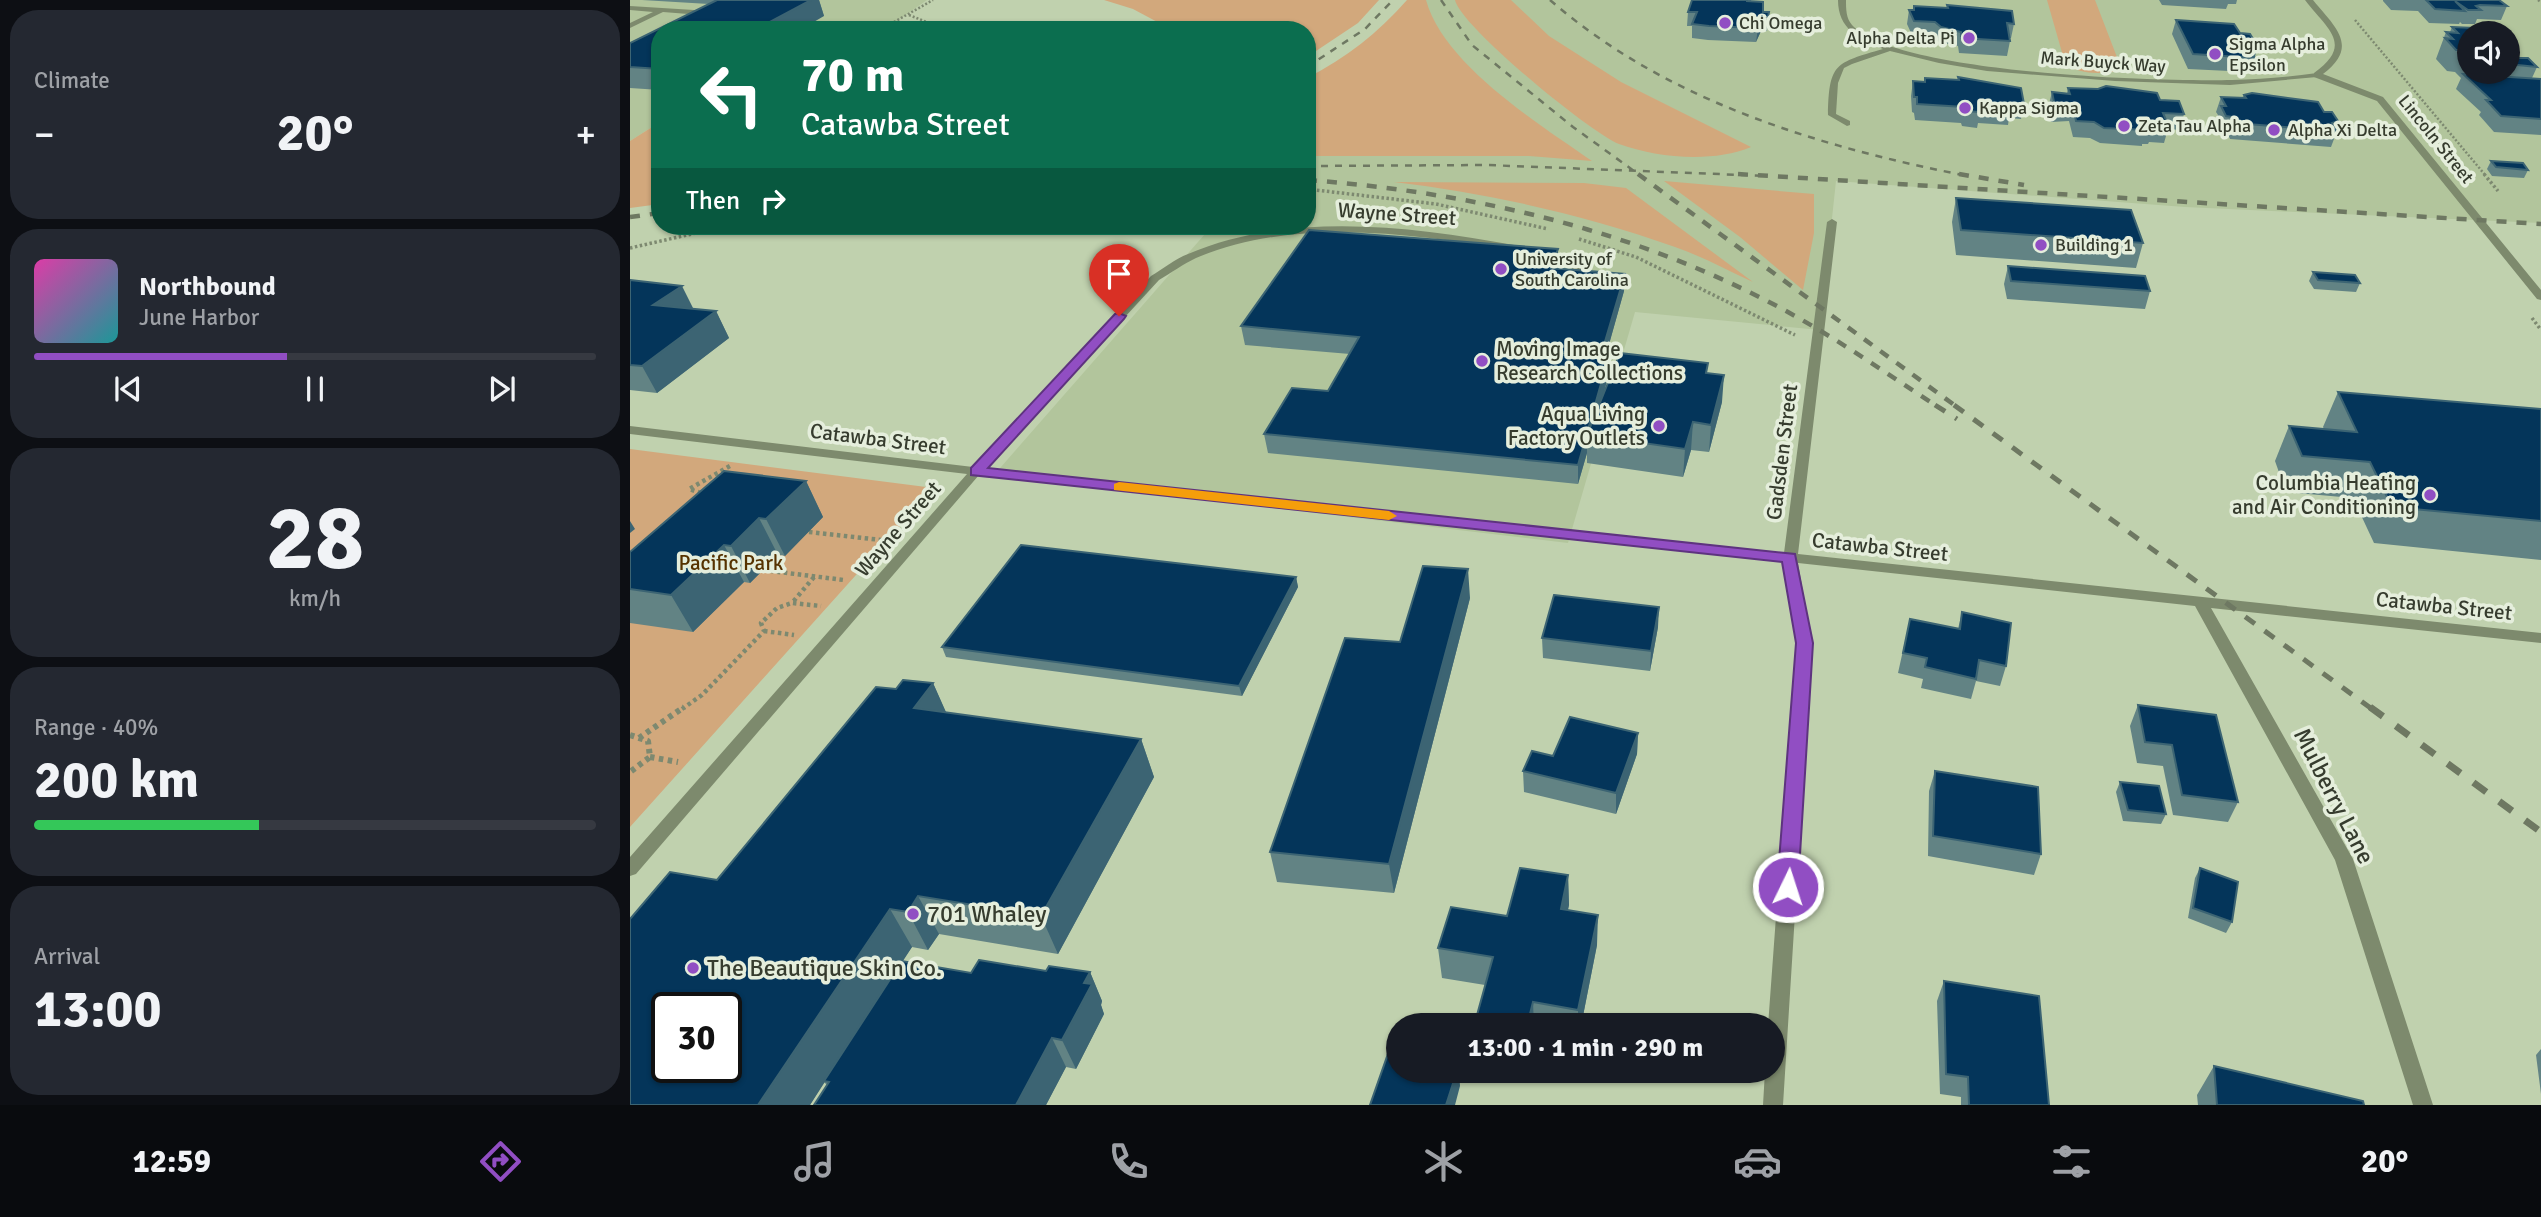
<!DOCTYPE html>
<meta charset="utf-8">
<style>
:root{--surface:#171b24;--page:#242831;--text:#f1f3f6;--muted:#9ea1a6;--line:#363941;--accent:#914ec3}
body{margin:0;font-family:Signika,sans-serif;background:var(--page);color:var(--text);height:100vh;display:flex;flex-direction:column;font-size:26px;white-space:nowrap}
*{box-sizing:border-box;margin:0}
p{font-size:23px;color:var(--muted)}
.icon{flex:none;width:38px;height:38px;fill:none;stroke:currentColor;stroke-width:2;stroke-linecap:round;stroke-linejoin:round}
.map{position:relative;flex:1;overflow:hidden}
.sheet{display:flex;flex-direction:column;gap:10px;padding:10px;background:#0d0f14;width:630px}
.sheet>*{flex:none}
.guide{position:absolute;left:21px;top:21px;width:665px;height:214px;border-radius:28px;box-shadow:0 2px 5px #0004;background:#0b6e4f;color:#fff;overflow:hidden}
.buttons{position:absolute;left:1827px;top:21px;display:grid;gap:14px}
.buttons a{display:grid;place-items:center;width:63px;height:63px;border-radius:50%;background:var(--surface);box-shadow:0 2px 5px #0004;font-size:35px}
.speed{position:absolute;left:21px;top:992px;display:flex;gap:14px;font-size:35px;font-weight:700;text-align:center}
.speed>*{display:grid;place-content:center;width:91px;height:91px;border-radius:50%;background:var(--surface);box-shadow:0 2px 5px #0004;line-height:1}
.speed .limit{border:4px solid #111;border-radius:10px;background:#fff;color:#111}
.pin{position:absolute;display:grid;place-items:center;width:60px;height:60px;color:#fff;margin:-72px -30px;border-radius:50% 50% 50% 0;rotate:-45deg;box-shadow:0 0 7px #0007}
.pin .icon{rotate:45deg}
.me{position:absolute;width:77px;margin:-38px;rotate:4deg;stroke-linejoin:round;filter:drop-shadow(0 0 5px #0008)}
.turn{display:flex;align-items:center;gap:24px;height:147px;padding:0 35px;font-size:32px}
.turn .icon{width:91px;height:91px;stroke-width:2.5}
.turn b{display:block;font-size:49px;line-height:60px}
.then{display:flex;align-items:center;height:66px;padding:0 35px;background:#0003;gap:14px;font-size:26px}
.big{font-size:52px;font-weight:700;line-height:1.1}
.sheet .card{flex:1;display:flex;flex-direction:column;justify-content:center;gap:10px;min-width:0;padding:0 24px;border-radius:28px;background:var(--page)}
.sheet .dial{align-items:center;gap:0}
.dial b{font-size:91px;line-height:1}
.song{display:flex;align-items:center;gap:21px}
.cover{width:84px;height:84px;border-radius:10px;background:linear-gradient(135deg,hsl(320 70% 55%),hsl(180 70% 35%))}
.played{height:7px;border-radius:4px;background:linear-gradient(90deg,var(--accent) 45%,var(--line) 45%)}
.keys{display:flex;justify-content:space-around;direction:ltr}
.heat{display:flex;justify-content:space-between;align-items:center;font-size:38px;direction:ltr}
.charge{height:10px;border-radius:5px;background:linear-gradient(90deg,#34c759 40%,var(--line) 0)}
.trip{position:absolute;left:756px;top:1013px;width:399px;height:70px;border-radius:35px;background:var(--surface);box-shadow:0 2px 5px #0004;font-weight:700;line-height:70px;text-align:center}
.tab-bar{display:flex;height:112px;justify-content:space-around;align-items:center;background:#090b0e;color:var(--muted)}
.tab-bar .icon{width:49px;height:49px}
.tab-bar .on{color:var(--accent)}
.tab-bar b{font-size:32px;color:var(--text)}
main{display:flex;flex:1;min-height:0}
.map>svg:first-child{display:block}
.built{fill:#b2c59c;fill-rule:evenodd}
.green{fill:#d2a87c}
.lines{fill:none;stroke-linecap:round;stroke-linejoin:round}
.path-far3{stroke:#7d8970;stroke-width:2.5;stroke-dasharray:2 2;stroke-linecap:butt}
.path-far2{stroke:#7d8970;stroke-width:3.5;stroke-dasharray:2.5 2.5;stroke-linecap:butt}
.path-far1{stroke:#7d8970;stroke-width:4.5;stroke-dasharray:3.5 3.5;stroke-linecap:butt}
.path{stroke:#7d8970;stroke-width:6;stroke-dasharray:4.5 4.5;stroke-linecap:butt}
.service{fill:#7d8a6d;fill-rule:evenodd}
.minor{fill:#7d8a6d;fill-rule:evenodd}
.tertiary{fill:#7d8a6d;fill-rule:evenodd}
.rail-far3{stroke:#6e7862;stroke-width:2.5;stroke-dasharray:7 7;stroke-linecap:butt}
.rail-far2{stroke:#6e7862;stroke-width:4.5;stroke-dasharray:10 10;stroke-linecap:butt}
.rail-far1{stroke:#6e7862;stroke-width:5;stroke-dasharray:12 12;stroke-linecap:butt}
.rail{stroke:#6e7862;stroke-width:7;stroke-dasharray:16 16;stroke-linecap:butt}
.wall{fill:#628384}
.shaded-wall{fill:#3c6473}
.building{fill:#04355a;stroke:#3c6473;stroke-width:2;fill-rule:evenodd}
.route{fill:#914ec3;stroke:#5e337f;stroke-width:2}
.slow{fill:#f59e0b}
.poi-dot{fill:#914ec3;stroke:#e5eedc;stroke-width:2.5}
.labels{text-anchor:middle;stroke-width:7;stroke-linejoin:round;paint-order:stroke}
.far-poi-label{font-size:18px;fill:#363c2e;stroke:#e5eedc;text-anchor:start}
.far-street-label{font-size:18px;fill:#363c2e;stroke:#e5eedc}
.street-label{font-size:21px;fill:#363c2e;stroke:#e5eedc}
.poi-label{font-size:21px;fill:#363c2e;stroke:#e5eedc;text-anchor:end}
.park-label{font-size:21px;fill:#563200;stroke:#e5eedc}
.near-street-label{font-size:24px;fill:#363c2e;stroke:#e5eedc}
.near-poi-label{font-size:24px;fill:#363c2e;stroke:#e5eedc;text-anchor:start}
</style>
<main>
<section class="sheet">
<div class="card"><p>Climate</p>
<div class="heat"><a>−</a><b class="big">20°</b><a>+</a></div>
</div>
<div class="card">
<div class="song"><i class="cover"></i><div><b>Northbound</b><p>June Harbor</p></div></div>
<div class="played"></div>
<div class="keys"><svg class="icon" aria-label="previous" viewBox="0 0 24 24"><path d="M18 5L8 12l10 7zM5 5v14"/></svg><svg class="icon" aria-label="pause" viewBox="0 0 24 24"><path d="M8 5v14M16 5v14"/></svg><svg class="icon" aria-label="next" viewBox="0 0 24 24"><path d="M6 5l10 7-10 7zM19 5v14"/></svg></div>
</div>
<div class="card dial"><b>28</b><p>km/h</p></div>
<div class="card"><p>Range · 40%</p><b class="big">200 km</b><div class="charge"></div></div>
<div class="card"><p>Arrival</p><b class="big">13:00</b></div>
</section>
<div class="map">
<svg width="1911" height="1105" viewBox="0 0 1911 1105">
<rect width="100%" height="100%" fill="#c0d1ae"/>
<path class="built" d="M0,0H297L254,30H30V122L0,141Z
M780,0H1911V223L1555,207L1206,181L1190,330L1005,312L938,543L364,475L582,226H677V117ZM1839,33H1878V72H1839Z"/>
<path class="green" d="M474,0H749L728,23L677,57V30H534L533,25L503,9Z
M777,0H796C814,65 909,124 962,161L899,156H677V78C716,58 748,33 777,0Z
M825,0H881L919,36L991,82L1121,147C1083,163 1027,158 989,144C961,133 831,27 825,0Z
M1417,0H1465L1490,65L1488,71C1472,74 1448,75 1435,63Z
M30,122V204L0,208V141Z
M1034,181L1184,194V233L1173,290L1110,237Z
M764,182L954,183L996,188L1123,282C1097,270 1071,256 1045,247C955,215 858,193 764,182Z
M0,449L304,488L0,827Z"/>
<g class="lines">
<path class="path-far3" d="M1908,0L1911,2
M279,15L304,25V30
M1725,20L1856,176
M250,30L303,0"/>
<path class="path-far2" d="M1854,174L1868,191
M677,189L806,204L918,229
M949,239L1006,257L1165,335
M0,248L97,226
M1902,318L1911,330"/>
<path class="path-far1" d="M71,493L59,489L100,466
M179,532L251,540
M133,570L214,580
M184,577L162,603L191,606
M134,631L164,635
M52,709L72,695L134,631L131,623L147,608L162,603"/>
<path class="path" d="M0,735L18,741L20,757L0,772
M9,738L54,707
M20,757L48,762"/>
<path class="service" d="M0,6L80,11L84,13L51,30H41L71,15L33,12L0,28V23L23,12L0,10Z"/>
<path class="minor" d="M1208,0H1216C1216,9 1216,18 1222,25C1266,74 1533,82 1602,80C1631,79 1659,77 1687,73L1691,75L1687,77L1600,85L1485,81L1357,71L1309,63L1260,51L1222,64L1214,68L1208,83L1206,114L1220,121V125L1217,126L1198,115C1199,63 1205,63 1253,49C1229,39 1208,29 1208,0Z
M1202,219L1207,222L1168,554L1911,633V643L1581,608L1723,859L1803,1105H1783L1705,860L1565,606L1168,563L1182,643L1153,1105H1133L1135,1071H1143V1026H1138L1166,643L1154,562L349,475L6,874L0,876V857L337,474L0,434V426L343,467L521,276C533,269 545,259 558,254C659,211 780,226 884,245L889,248L884,251C784,233 662,217 566,258C553,264 541,273 529,280L356,468L1154,553L1197,222Z
M911,250L944,260L965,276L964,278H956L936,264L907,255V251Z"/>
<path class="tertiary" d="M1675,0H1683C1705,27 1730,46 1693,74L1753,97L1911,290V300L1907,299L1747,101L1684,77V73C1724,44 1698,30 1675,0Z"/>
<path class="rail-far3" d="M811,0L842,45L943,127L1011,176
M920,0C1036,101 1189,147 1338,176
M677,67L735,29L763,0
M677,166L857,165L1138,176"/>
<path class="rail-far2" d="M1008,174L1327,407
M1108,174L1911,224
M1329,174L1394,185
M677,180C838,192 997,228 1141,303C1199,333 1253,371 1308,407
M0,217L30,213"/>
<path class="rail-far1" d="M1305,405L1327,419
M1324,405L1742,709"/>
<path class="rail" d="M1740,707L1911,832"/>
</g>
<path class="wall" d="M12,0H189L194,16L30,30V90L0,88V43L79,4Z
M1062,0H1121V1L1133,12H1139L1137,31H1131L1126,42L1078,40L1062,38V26H1057L1058,12Z
M1529,0H1607L1606,4H1598L1596,9L1532,5Z
M1753,0H1869L1877,6L1871,20L1847,19L1845,24H1832L1830,22L1829,24L1799,23L1788,11L1761,10L1753,1Z
M1317,5L1384,24L1381,38H1379L1380,41L1377,56L1329,53L1328,46L1309,42L1302,36L1282,35L1277,24L1279,10H1283L1284,6L1317,8Z
M1546,20L1610,33L1628,47L1620,72L1558,69L1542,34Z
M1822,27L1839,33V72H1878V47L1888,58L1907,67L1902,78L1911,79V135L1864,132L1849,115L1851,112L1826,89L1831,78L1825,72L1817,71L1806,59L1816,32H1820Z
M1328,77L1394,104L1391,119L1379,118L1378,125L1348,123L1347,128L1332,126L1331,123L1285,120L1284,113L1282,112L1281,96L1283,81L1294,82L1295,78L1328,80Z
M1438,88L1530,100L1554,114L1550,130L1538,129L1534,143L1519,142L1518,144H1512V146L1470,143L1460,138L1443,137L1439,121L1421,122L1418,108L1422,92L1437,93Z
M1614,95L1705,128L1707,131L1701,147L1600,139L1597,132H1591L1586,121L1588,115L1586,112L1591,97L1612,98Z
M1861,161L1898,170L1894,178L1862,176L1857,169Z
M1326,198L1513,243L1506,268L1326,255L1322,222Z
M928,266V268L994,291L975,358L978,359V377L973,396L1078,373L1092,402L1079,452L1061,450L1053,477L957,463V453L948,484L638,453L634,434L698,391L720,354L615,345L611,326Z
M1378,266L1520,291L1515,309L1377,299L1374,284Z
M1683,272L1730,283L1726,292L1684,289L1679,281Z
M0,280L64,309L86,311L99,338L27,393L0,390Z
M1708,392L1911,409V560L1744,543L1723,498L1656,492L1645,461L1659,426L1694,429L1693,427Z
M176,481L193,517L155,556L148,555L120,583L114,582L63,632L0,623V552Z
M666,577L668,587L612,696L316,657L312,647Z
M840,598L764,893L647,882L640,852L770,642Z
M1332,612L1376,666L1370,686L1346,681L1341,699L1291,688L1293,679L1268,673L1280,619L1328,629Z
M1028,627L1020,671L913,658L912,638Z
M303,683L316,713L511,739L524,777L428,954L309,934L298,950L282,947L272,961L341,973L416,971L460,972L472,1001L471,1005L474,1014L446,1069L436,1067L416,1105H184L197,1085L194,1082L180,1105H0L87,880L266,689Z
M1508,705L1608,802L1598,822L1543,815L1533,766L1507,763L1500,726Z
M1008,733L1007,754L986,814L894,792L893,771Z
M1305,771L1411,854L1404,875L1298,856L1299,791Z
M1490,782L1536,814L1531,824L1493,821L1486,792Z
M1570,868L1602,922L1596,933L1558,918L1565,878Z
M938,875L939,905L938,910L967,945L951,1026H844L855,985L812,978L808,948L877,916Z
M1314,981L1419,1105H1331V1097L1310,1094L1307,1001Z
M1911,1049V1094L1906,1055Z
M1584,1066L1734,1105H1568L1567,1095Z"/>
<path class="shaded-wall" d="M181,0H189L194,16L170,30H125Z
M1132,17L1131,31L1126,42L1128,28Z
M928,249V266L921,286V268Z
M995,274L994,291L971,373V355Z
M52,286L65,312L23,305Z
M86,311L99,338L27,393L12,366Z
M978,359V377L962,436L957,435V453L948,484V465Z
M1094,375L1092,402L1079,452L1081,425Z
M1063,422L1061,450L1053,477L1055,449Z
M176,481L193,517L155,556L136,519Z
M129,518L148,555L120,583L101,546Z
M0,521L5,529L0,533Z
M94,545L114,582L63,632L41,595Z
M838,569L840,598L764,893L759,864Z
M666,577L668,587L612,696L609,686Z
M1029,607L1028,627L1020,671L1021,651Z
M303,683L320,721L284,708Z
M1008,733L1007,754L986,814V793Z
M511,739L524,777L428,954L411,916Z
M938,875L939,905L931,938V909Z
M288,896L309,934L298,950L278,912Z
M260,909L282,947L180,1105H128Z
M968,915L967,945L951,1026H948V1010Z
M460,972L472,1001L471,1005L474,1014L446,1069L432,1040L454,983Z
M903,1002L904,1026H897Z
M422,1038L436,1067L416,1105H386Z
M827,1071H829L830,1086L825,1105H816Z"/>
<path class="building" d="M87,0H181L125,30H30V69L0,67V43Z
M1062,0H1117V1L1133,2V12H1139L1138,17H1132L1128,28L1079,26L1062,24L1067,12H1058Z
M1796,0H1869L1877,6L1850,5L1846,6L1851,10H1838L1825,1L1835,11L1805,9Z
M1317,5L1382,11L1384,24L1377,23L1380,41L1331,38V32L1311,27L1305,22L1284,21L1279,10H1284V6L1318,8Z
M1546,20L1604,24L1610,33L1620,34L1628,47L1618,46L1625,58L1563,54Z
M1822,27L1867,29L1872,33H1839V56L1834,50H1826L1815,38L1823,39L1816,32L1828,33Z
M1878,47L1888,58H1898L1907,67L1878,64Z
M1833,74L1911,79V119L1871,116L1856,100H1861Z
M1328,77L1391,88L1394,104L1382,103L1381,110L1349,108L1350,112L1335,111L1334,107L1287,104V97H1284L1283,81L1295,82V78L1329,80Z
M1476,86L1527,93L1530,100L1549,101L1554,114L1533,113L1539,127L1522,126L1523,129L1515,128L1516,130L1474,128L1464,122L1446,121L1443,106L1425,107L1422,92L1440,94L1438,88L1468,89Z
M1622,93L1688,102L1694,112H1702L1708,121L1702,123L1707,131L1605,123L1602,117L1596,116L1591,106H1596L1591,97L1616,98L1614,95Z
M1861,161L1893,163L1898,170L1866,167Z
M1326,198L1501,210L1513,243L1331,230Z
M679,230L928,249L921,268L995,274L971,355L890,348L889,351L978,359L948,465L634,434L662,388L698,391L729,337L611,326Z
M1378,266L1515,276L1520,291L1381,281Z
M1683,272L1725,275L1730,283L1688,280Z
M0,280L52,286L23,305L86,311L12,366L0,365Z
M990,353L1078,363L1076,373L1094,375L1081,425L1063,422L1055,449L957,435Z
M1708,392L1911,409V521L1762,507L1740,462L1672,456L1659,426L1727,432Z
M94,471L176,481L136,519L129,518L101,546L94,545L41,595L0,589V552Z
M391,545L666,577L609,686L312,647Z
M793,566L838,569L759,864L640,852L715,638L770,642Z
M924,595L1029,607L1021,651L912,638Z
M1332,612L1381,623L1376,666L1349,660L1346,679L1295,667L1297,658L1273,653L1280,619L1330,629Z
M273,680L303,683L284,708L511,739L411,916L288,896L278,912L260,909L128,1105H0V919L40,872L87,880L246,687L266,689ZM37,1008H96V1068H37Z
M1508,705L1586,715L1608,802L1552,795L1542,745L1515,742Z
M940,717L1008,733L986,793L893,771L902,751L923,756Z
M1305,771L1408,787L1411,854L1303,836Z
M1490,782L1529,786L1536,814L1498,810Z
M890,868L938,875L931,909L968,915L948,1010L903,1002L897,1026H844L863,957L808,948L821,907L877,916Z
M1570,868L1608,882L1602,922L1563,908Z
M349,960L416,971L419,966L460,972L454,983L462,984L432,1040L422,1038L386,1105H184L199,1082L194,1081L272,961L341,973Z
M1314,981L1409,996L1419,1105H1339L1338,1077L1316,1074Z
M759,1051L768,1053V1071H827L816,1105H740Z
M1584,1066L1733,1101L1734,1105H1587Z"/>
<path class="route" d="M489,313L496,316L494,319L358,468L1165,554L1183,643L1168,887L1165,894L1158,896L1150,894L1147,887L1166,643L1152,562L341,475V468L485,314Z"/>
<path class="slow" d="M489,482L759,511L767,516L759,520L484,490V484Z"/>
<g class="poi-dot">
<circle cx="1095" cy="23" r="7"/>
<circle cx="1339" cy="38" r="7"/>
<circle cx="1585" cy="54" r="7"/>
<circle cx="1335" cy="108" r="7"/>
<circle cx="1494" cy="126" r="7"/>
<circle cx="1644" cy="130" r="7"/>
<circle cx="1411" cy="245" r="7"/>
<circle cx="871" cy="269" r="7"/>
<circle cx="852" cy="361" r="7"/>
<circle cx="1029" cy="426" r="7"/>
<circle cx="1800" cy="495" r="7"/>
<circle cx="283" cy="914" r="7"/>
<circle cx="63" cy="968" r="7"/>
</g>
<g class="labels">
<g class="far-poi-label">
<text x="1109" y="29">Chi Omega</text>
<text x="1325" y="44" text-anchor="end">Alpha Delta Pi</text>
<text x="1599" y="50">Sigma Alpha<tspan x="1599" dy="21">Epsilon</tspan></text>
<text x="1349" y="114">Kappa Sigma</text>
<text x="1508" y="132">Zeta Tau Alpha</text>
<text x="1658" y="136">Alpha Xi Delta</text>
<text x="1425" y="251">Building 1</text>
<text x="885" y="265">University of<tspan x="885" dy="21">South Carolina</tspan></text>
</g>
<g class="far-street-label">
<text transform="translate(1473 62) rotate(4)" y="6">Mark Buyck Way</text>
<text transform="translate(1806 139) rotate(51)" y="6">Lincoln Street</text>
</g>
<g class="street-label">
<text transform="translate(767 214) rotate(4)" y="7">Wayne Street</text>
<text transform="translate(248 439) rotate(7)" y="7">Catawba Street</text>
<text transform="translate(1152 452) rotate(-83)" y="7">Gadsden Street</text>
<text transform="translate(268 529) rotate(-49)" y="7">Wayne Street</text>
<text transform="translate(1250 547) rotate(6)" y="7">Catawba Street</text>
<text transform="translate(1814 606) rotate(6)" y="7">Catawba Street</text>
</g>
<g class="poi-label">
<text x="866" y="356" text-anchor="start">Moving Image<tspan x="866" dy="24">Research Collections</tspan></text>
<text x="1015" y="421">Aqua Living<tspan x="1015" dy="24">Factory Outlets</tspan></text>
<text x="1786" y="490">Columbia Heating<tspan x="1786" dy="24">and Air Conditioning</tspan></text>
</g>
<g class="park-label">
<text x="101" y="570">Pacific Park</text>
</g>
<g class="near-street-label">
<text transform="translate(1704 796) rotate(63)" y="8">Mulberry Lane</text>
</g>
<g class="near-poi-label">
<text x="297" y="922">701 Whaley</text>
<text x="77" y="976">The Beautique Skin Co.</text>
</g>
</g>
</svg>
<div class="buttons">
<a><svg class="icon" aria-label="sound" viewBox="0 0 24 24"><path d="M4 9h4l5-4v14l-5-4H4zM17 9q2 3 0 6"/></svg></a>
</div>
<div class="speed"><div class="limit">30</div></div>
<div class="pin" style="left:489px;top:316px;background:#d93025"><svg class="icon" aria-label="arrive" viewBox="0 0 24 24"><path d="M6 21V4h12l-3 4 3 4H6"/></svg></div>
<svg class="me" style="left:1158px;top:887px" viewBox="-20 -20 40 40"><circle r="17" fill="#914ec3" stroke="#fff" stroke-width="3"/><path d="M0-11L8 9 0 5-8 9z" fill="#fff"/></svg>
<div class="trip">13:00 · 1 min · 290 m</div>
<div class="guide">
<div class="turn"><svg class="icon" aria-label="left" viewBox="0 0 24 24"><path d="M17 20v-9H6M10 6l-5 5 5 5"/></svg><div><b>70 m</b>Catawba Street</div></div>
<div class="then">Then<svg class="icon" aria-label="right" viewBox="0 0 24 24"><path d="M7 20v-9h11M14 6l5 5-5 5"/></svg></div>
</div>
</div>
</main>
<nav class="tab-bar">
<b>12:59</b>
<svg class="icon on" aria-label="directions" viewBox="0 0 24 24"><path d="M12 3l9 9-9 9-9-9zM9 14v-3h6M13 9l2 2-2 2"/></svg>
<svg class="icon" aria-label="music" viewBox="0 0 24 24"><path d="M9 18V5l10-2v13"/><circle cx="6" cy="18" r="3"/><circle cx="16" cy="16" r="3"/></svg>
<svg class="icon" aria-label="phone" viewBox="0 0 24 24"><path d="M5 4h4l2 5-3 2q2 4 5 5l2-3 5 2v4C11 20 4 13 5 4z"/></svg>
<svg class="icon" aria-label="climate" viewBox="0 0 24 24"><path d="M12 3v18M4 7l16 10M4 17L20 7"/></svg>
<svg class="icon" aria-label="car" viewBox="0 0 24 24"><path d="M5 17H2v-5l4-1 3-4h7l3 4 3 1v5h-3M9 17h6M6 11h13"/><circle cx="7" cy="17" r="2"/><circle cx="17" cy="17" r="2"/></svg>
<svg class="icon" aria-label="filters" viewBox="0 0 24 24"><path d="M4 7h16M4 17h16"/><circle cx="9" cy="7" r="2"/><circle cx="15" cy="17" r="2"/></svg>
<b>20°</b>
</nav>
